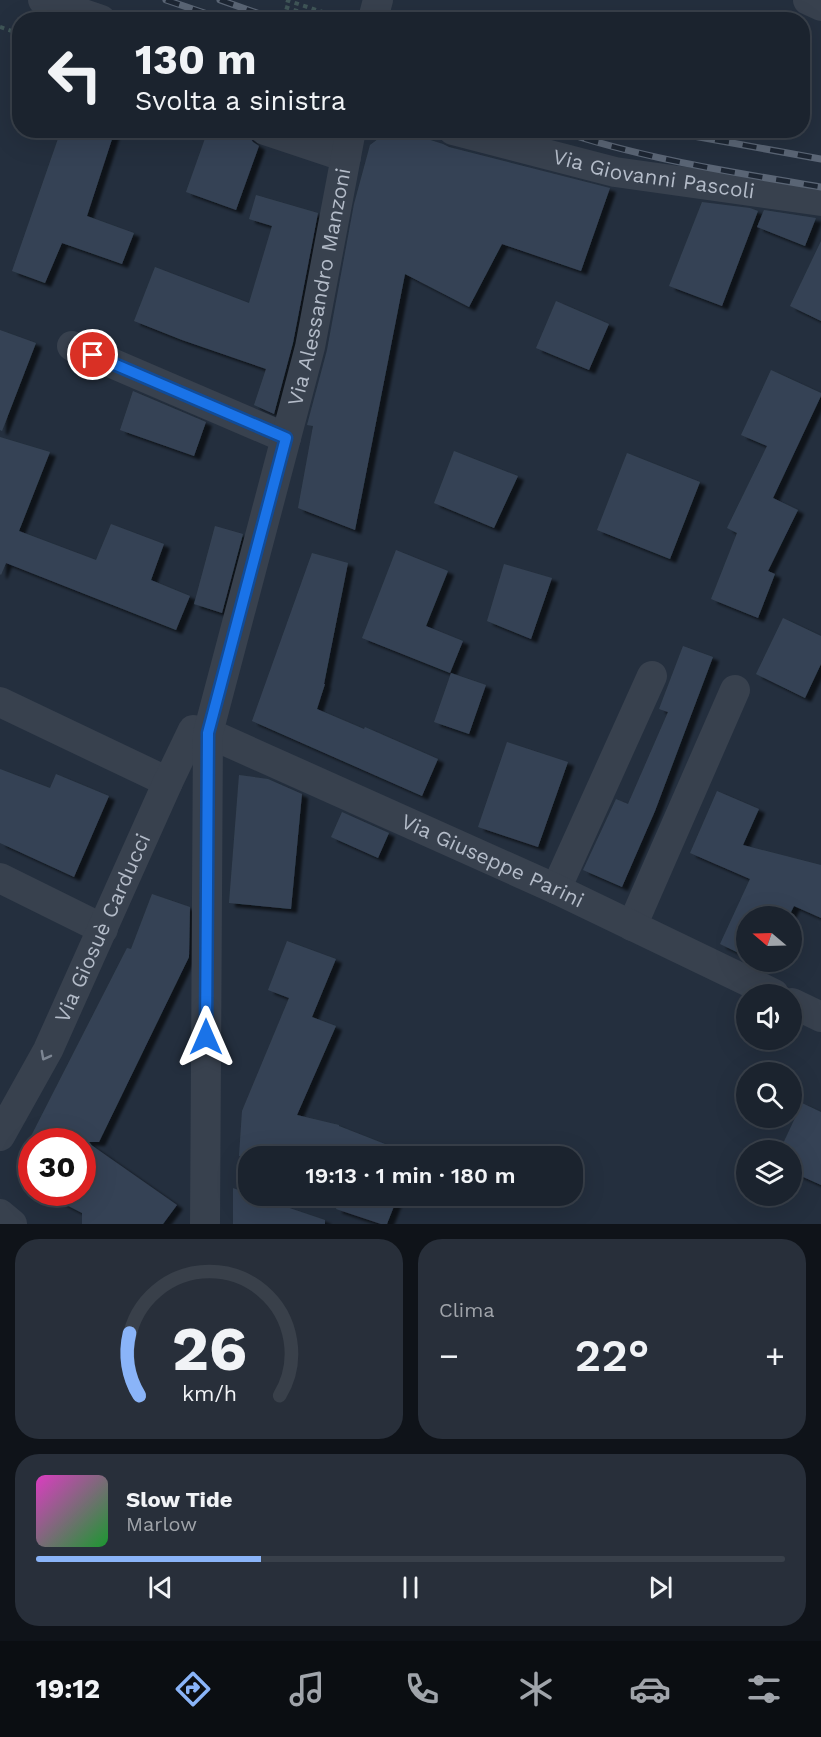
<!DOCTYPE html>
<html lang="it">
<meta charset="utf-8">
<style>
:root{--surface:#1b232e;--page:#282f3a;--text:#f1f3f6;--muted:#a0a4aa;--line:#39404a;--accent:#8ab4f8}
body{margin:0;font-family:"Work Sans",sans-serif;background:var(--page);color:var(--text);height:100vh;display:flex;flex-direction:column;font-size:22px;white-space:nowrap}
*{box-sizing:border-box;margin:0}
p{font-size:20px;color:var(--muted)}
.icon{flex:none;width:33px;height:33px;fill:none;stroke:currentColor;stroke-width:2;stroke-linecap:round;stroke-linejoin:round}
.map{position:relative;height:1224px;overflow:hidden}
.panel{display:flex;flex-direction:column;gap:15px;padding:15px;background:#0f1319;flex:1}
.panel>*{flex:none}
.top-card{position:absolute;left:12px;top:12px;width:798px;height:126px;border-radius:24px;box-shadow:0 6px 24px #0002,0 0 0 2px var(--line);background:#1b232e;color:var(--text);overflow:hidden}
.needle{width:39px;rotate:289deg}
.tools{position:absolute;left:736px;top:906px;display:grid;gap:12px}
.tools a{display:grid;place-items:center;width:66px;height:66px;border-radius:50%;background:var(--surface);box-shadow:0 6px 24px #0002,0 0 0 2px var(--line);font-size:30px}
.speed{position:absolute;left:18px;top:1128px;display:flex;gap:12px;font-size:30px;font-weight:700;text-align:center}
.speed>*{display:grid;place-content:center;width:78px;height:78px;border-radius:50%;background:var(--surface);box-shadow:0 6px 24px #0002,0 0 0 2px var(--line);line-height:1}
.speed .limit{border:9px solid #d22;background:#fff;color:#111}
.pin{position:absolute;display:grid;place-items:center;width:51px;height:51px;color:#fff;margin:-26px;border:3px solid #fff;border-radius:50%;box-shadow:0 2px 6px #0007}
.me{position:absolute;width:66px;margin:-33px;rotate:0deg;stroke-linejoin:round;filter:drop-shadow(0 0 4px #0008)}
.turn{display:flex;align-items:center;gap:21px;height:126px;padding:0 24px;font-size:27px}
.turn .icon{width:78px;height:78px;stroke-width:2.5}
.turn b{display:block;font-size:42px;line-height:51px}
.big{font-size:45px;font-weight:600;line-height:1.1}
.panel .card{flex:1;display:flex;flex-direction:column;justify-content:center;gap:9px;min-width:0;padding:0 21px;border-radius:24px;background:var(--page)}
.panel .dial{align-items:center;gap:0}
.dial svg{height:156px;overflow:visible;fill:none;stroke:var(--line);stroke-width:7;stroke-linecap:round;text-anchor:middle}
.dial text{fill:var(--text);stroke:none}
.song{display:flex;align-items:center;gap:18px}
.cover{width:72px;height:72px;border-radius:9px;background:linear-gradient(135deg,hsl(310 70% 55%),hsl(130 70% 35%))}
.played{height:6px;border-radius:3px;background:linear-gradient(90deg,var(--accent) 30%,var(--line) 30%)}
.keys{display:flex;justify-content:space-around;direction:ltr}
.heat{display:flex;justify-content:space-between;align-items:center;font-size:33px;direction:ltr}
.panel .tiles{flex:1;display:grid;gap:15px;grid-template-columns:1fr 1fr}
.card:last-child{grid-column:span 2}
.trip{position:absolute;left:238px;top:1146px;width:345px;height:60px;border-radius:24px;background:var(--surface);box-shadow:0 6px 24px #0002,0 0 0 2px var(--line);font-weight:600;line-height:60px;text-align:center}
.dock{display:flex;height:96px;justify-content:space-around;align-items:center;background:#0b0e12;color:var(--muted)}
.dock .icon{width:42px;height:42px}
.dock .current{color:var(--accent)}
.dock b{font-size:27px;color:var(--text)}
.map>svg:first-child{display:block}
.building{fill:#364354;filter:url(#shadow)}
.lines{fill:none;stroke-linecap:round;stroke-linejoin:round}
.path{stroke:#3f5557;stroke-width:4;stroke-dasharray:4.5 4.5;stroke-linecap:butt}
.minor{stroke:#38414e;stroke-width:30}
.rail-casing{stroke:#5a6575;stroke-width:7}
.rail{stroke:#1d2633;stroke-width:4.5;stroke-dasharray:14;stroke-linecap:butt}
.oneway{stroke:#7c8592}
.route-casing{stroke:#114b97;stroke-width:15}
.route{stroke:#1a73e8;stroke-width:10}
.labels{text-anchor:middle;stroke-width:6;stroke-linejoin:round;paint-order:stroke}
.street-label{font-size:21px;fill:#b4bcc9;stroke:#1d2633}
</style>
<div class="map">
<svg width="821" height="1224" viewBox="0 0 821 1224">
<defs>
<filter id="shadow"><feDropShadow dx="6" dy="4" stdDeviation="1.5" flood-color="#0009"/></filter>
</defs>
<rect width="100%" height="100%" fill="#242f3e"/>
<path class="building" d="M61,130H115L87,216L134,233L122,264L62,243L45,283L12,271Z
M208,130H230L250,138L253,142L259,146L236,210L186,192Z
M390,130H399L443,144L449,147L610,188L581,271L502,244L469,307L405,274L355,530L298,508L313,426L307,425L327,350L354,204L370,145Z
M256,195L318,213L293,343L274,414L254,405L266,369L182,340L134,321L155,267L249,303L272,226L249,219Z
M702,202L750,208L758,211L722,306L669,286Z
M764,210L816,218L805,246L757,227Z
M821,241V321L790,306Z
M556,301L609,324L589,370L536,348Z
M0,330L36,343L2,431L0,430Z
M771,370L821,393V396L773,498L798,510L768,571L775,574L758,618L711,599L737,533L727,528L767,446L741,435Z
M133,391L206,422L194,456L120,430Z
M0,437L50,452L19,531L96,560L111,524L164,544L151,580L190,596L176,630L6,563L1,575L0,574Z
M454,451L518,476L494,528L434,503Z
M627,453L700,482L670,559L597,530Z
M215,526L243,534L222,613L194,604Z
M396,550L448,571L426,626L463,641L450,673L362,638Z
M312,553L348,563L324,684H325L317,709L364,729L365,727L438,759L422,796L252,721Z
M504,564L552,578L531,639L487,621Z
M783,618L821,636V664L805,698L756,674Z
M683,646L713,657L655,811L622,887L583,870L616,799L628,804L668,712L659,709Z
M451,673L486,685L469,734L434,722Z
M507,742L568,762L538,847L478,827Z
M0,769L50,788L56,774L109,796L74,877L0,843Z
M239,775L268,779L302,794L291,909L229,903Z
M717,791L759,809L743,845L821,865V918L794,906L789,916H747V957L720,944L750,879L690,853Z
M342,812L389,833L378,858L331,837Z
M152,894L190,907L189,957L99,1142H87L177,1205L163,1224H82V1213L41,1192H82V1142H28L127,948L131,949Z
M287,941L336,959L312,1017L336,1026L297,1115L339,1125V1126L413,1155V1156H239L242,1111L289,998L268,990Z
M802,1103L821,1112V1185L792,1172V1150H780Z
M233,1188L249,1194V1196H254L325,1220V1224H233Z
M341,1196H398L387,1224H381L336,1209Z"/>
<g class="lines">
<path class="path" d="M286,0L344,19
M285,7L324,20
M0,27L20,34"/>
<g class="minor">
<path d="M43,0L101,20"/>
<path d="M808,0L821,6"/>
<path d="M374,15L378,0"/>
<path d="M265,130L346,157"/>
<path id="s1" d="M453,130L615,172L821,201"/>
<path d="M72,346L286,438"/>
<path d="M0,702L168,782"/>
<path d="M0,878L103,929"/>
<path d="M556,889L652,676"/>
<path d="M632,926L735,690"/>
<path d="M792,1003L821,1017"/>
<path id="s2" d="M0,1136L48,1050L168,782L193,730L208,733L556,889L774,994"/>
<path d="M0,1214L12,1224"/>
<path id="s3" d="M205,1224L208,733L310,347L351,130"/>
</g>
<g class="rail-casing">
<path id="rail" d="M166,0L225,20
M220,0L277,20
M558,130C643,159 732,172 821,187
M660,130L821,159"/>
</g>
<use href="#rail" class="rail"/>
</g>
<defs><path id="oneway-chevron" d="M-2-3.5L2.5 0L-2 3.5" fill="none" stroke-width="1.6" stroke-linecap="round" stroke-linejoin="round" transform="scale(1.5)"/></defs>
<use class="oneway" href="#oneway-chevron" transform="translate(45 1056) rotate(118)"/>
<g class="lines">
<g class="route-casing">
<path id="route" d="M93,355L286,438L208,733L206,1037"/>
</g>
<use href="#route" class="route"/>
</g>
<g class="labels">
<g class="street-label">
<text dy="7" stroke="none"><textPath href="#s1" startOffset="206">Via Giovanni Pascoli</textPath></text>
<text dy="7" stroke="none"><textPath href="#s3" startOffset="951">Via Alessandro Manzoni</textPath></text>
<text dy="7" stroke="none"><textPath href="#s2" startOffset="777">Via Giuseppe Parini</textPath></text>
<text dy="7" stroke="none"><textPath href="#s2" startOffset="232">Via Giosuè Carducci</textPath></text>
</g>
</g>
</svg>
<div class="tools">
<a><svg class="needle" viewBox="-14 -14 28 28"><path d="M0-13l5 13h-10z" fill="#e53935"/><path d="M0 13l5-13h-10z" fill="#a0a4aa"/></svg></a>
<a><svg class="icon" aria-label="sound" viewBox="0 0 24 24"><path d="M4 9h4l5-4v14l-5-4H4zM17 9q2 3 0 6"/></svg></a>
<a><svg class="icon" aria-label="search" viewBox="0 0 24 24"><circle cx="10" cy="10" r="6"/><path d="M15 15l6 6"/></svg></a>
<a><svg class="icon" aria-label="layers" viewBox="0 0 24 24"><path d="M12 4l9 5-9 5-9-5zM3 14l9 5 9-5"/></svg></a>
</div>
<div class="speed"><div class="limit">30</div></div>
<div class="pin" style="left:93px;top:355px;background:#d93025"><svg class="icon" aria-label="arrive" viewBox="0 0 24 24"><path d="M6 21V4h12l-3 4 3 4H6"/></svg></div>
<svg class="me" style="left:206px;top:1037px" viewBox="-20 -20 40 40"><path d="M0-17L14 15 0 8-14 15z" fill="#1a73e8" stroke="#fff" stroke-width="4"/></svg>
<div class="trip">19:13 · 1 min · 180 m</div>
<div class="top-card">
<div class="turn"><svg class="icon" aria-label="left" viewBox="0 0 24 24"><path d="M17 20v-9H6M10 6l-5 5 5 5"/></svg><div><b>130 m</b>Svolta a sinistra</div></div>
</div>
</div>
<section class="panel">
<div class="tiles">
<div class="card dial"><svg viewBox="0 0 100 80">
<path d="M14 69A42 42 0 1 1 86 69"/>
<path d="M14 69A42 42 0 0 1 9 37" stroke="#8ab4f8"/>
<text x="50" y="56" font-size="32" font-weight="700">26</text>
<text x="50" y="72" font-size="11">km/h</text>
</svg></div>
<div class="card"><p>Clima</p>
<div class="heat"><a>−</a><b class="big">22°</b><a>+</a></div>
</div>
<div class="card">
<div class="song"><i class="cover"></i><div><b>Slow Tide</b><p>Marlow</p></div></div>
<div class="played"></div>
<div class="keys"><svg class="icon" aria-label="previous" viewBox="0 0 24 24"><path d="M18 5L8 12l10 7zM5 5v14"/></svg><svg class="icon" aria-label="pause" viewBox="0 0 24 24"><path d="M8 5v14M16 5v14"/></svg><svg class="icon" aria-label="next" viewBox="0 0 24 24"><path d="M6 5l10 7-10 7zM19 5v14"/></svg></div>
</div>
</div>
</section>
<nav class="dock">
<b>19:12</b>
<svg class="icon current" aria-label="directions" viewBox="0 0 24 24"><path d="M12 3l9 9-9 9-9-9zM9 14v-3h6M13 9l2 2-2 2"/></svg>
<svg class="icon" aria-label="music" viewBox="0 0 24 24"><path d="M9 18V5l10-2v13"/><circle cx="6" cy="18" r="3"/><circle cx="16" cy="16" r="3"/></svg>
<svg class="icon" aria-label="phone" viewBox="0 0 24 24"><path d="M5 4h4l2 5-3 2q2 4 5 5l2-3 5 2v4C11 20 4 13 5 4z"/></svg>
<svg class="icon" aria-label="climate" viewBox="0 0 24 24"><path d="M12 3v18M4 7l16 10M4 17L20 7"/></svg>
<svg class="icon" aria-label="car" viewBox="0 0 24 24"><path d="M5 17H2v-5l4-1 3-4h7l3 4 3 1v5h-3M9 17h6M6 11h13"/><circle cx="7" cy="17" r="2"/><circle cx="17" cy="17" r="2"/></svg>
<svg class="icon" aria-label="filters" viewBox="0 0 24 24"><path d="M4 7h16M4 17h16"/><circle cx="9" cy="7" r="2"/><circle cx="15" cy="17" r="2"/></svg>
</nav>
